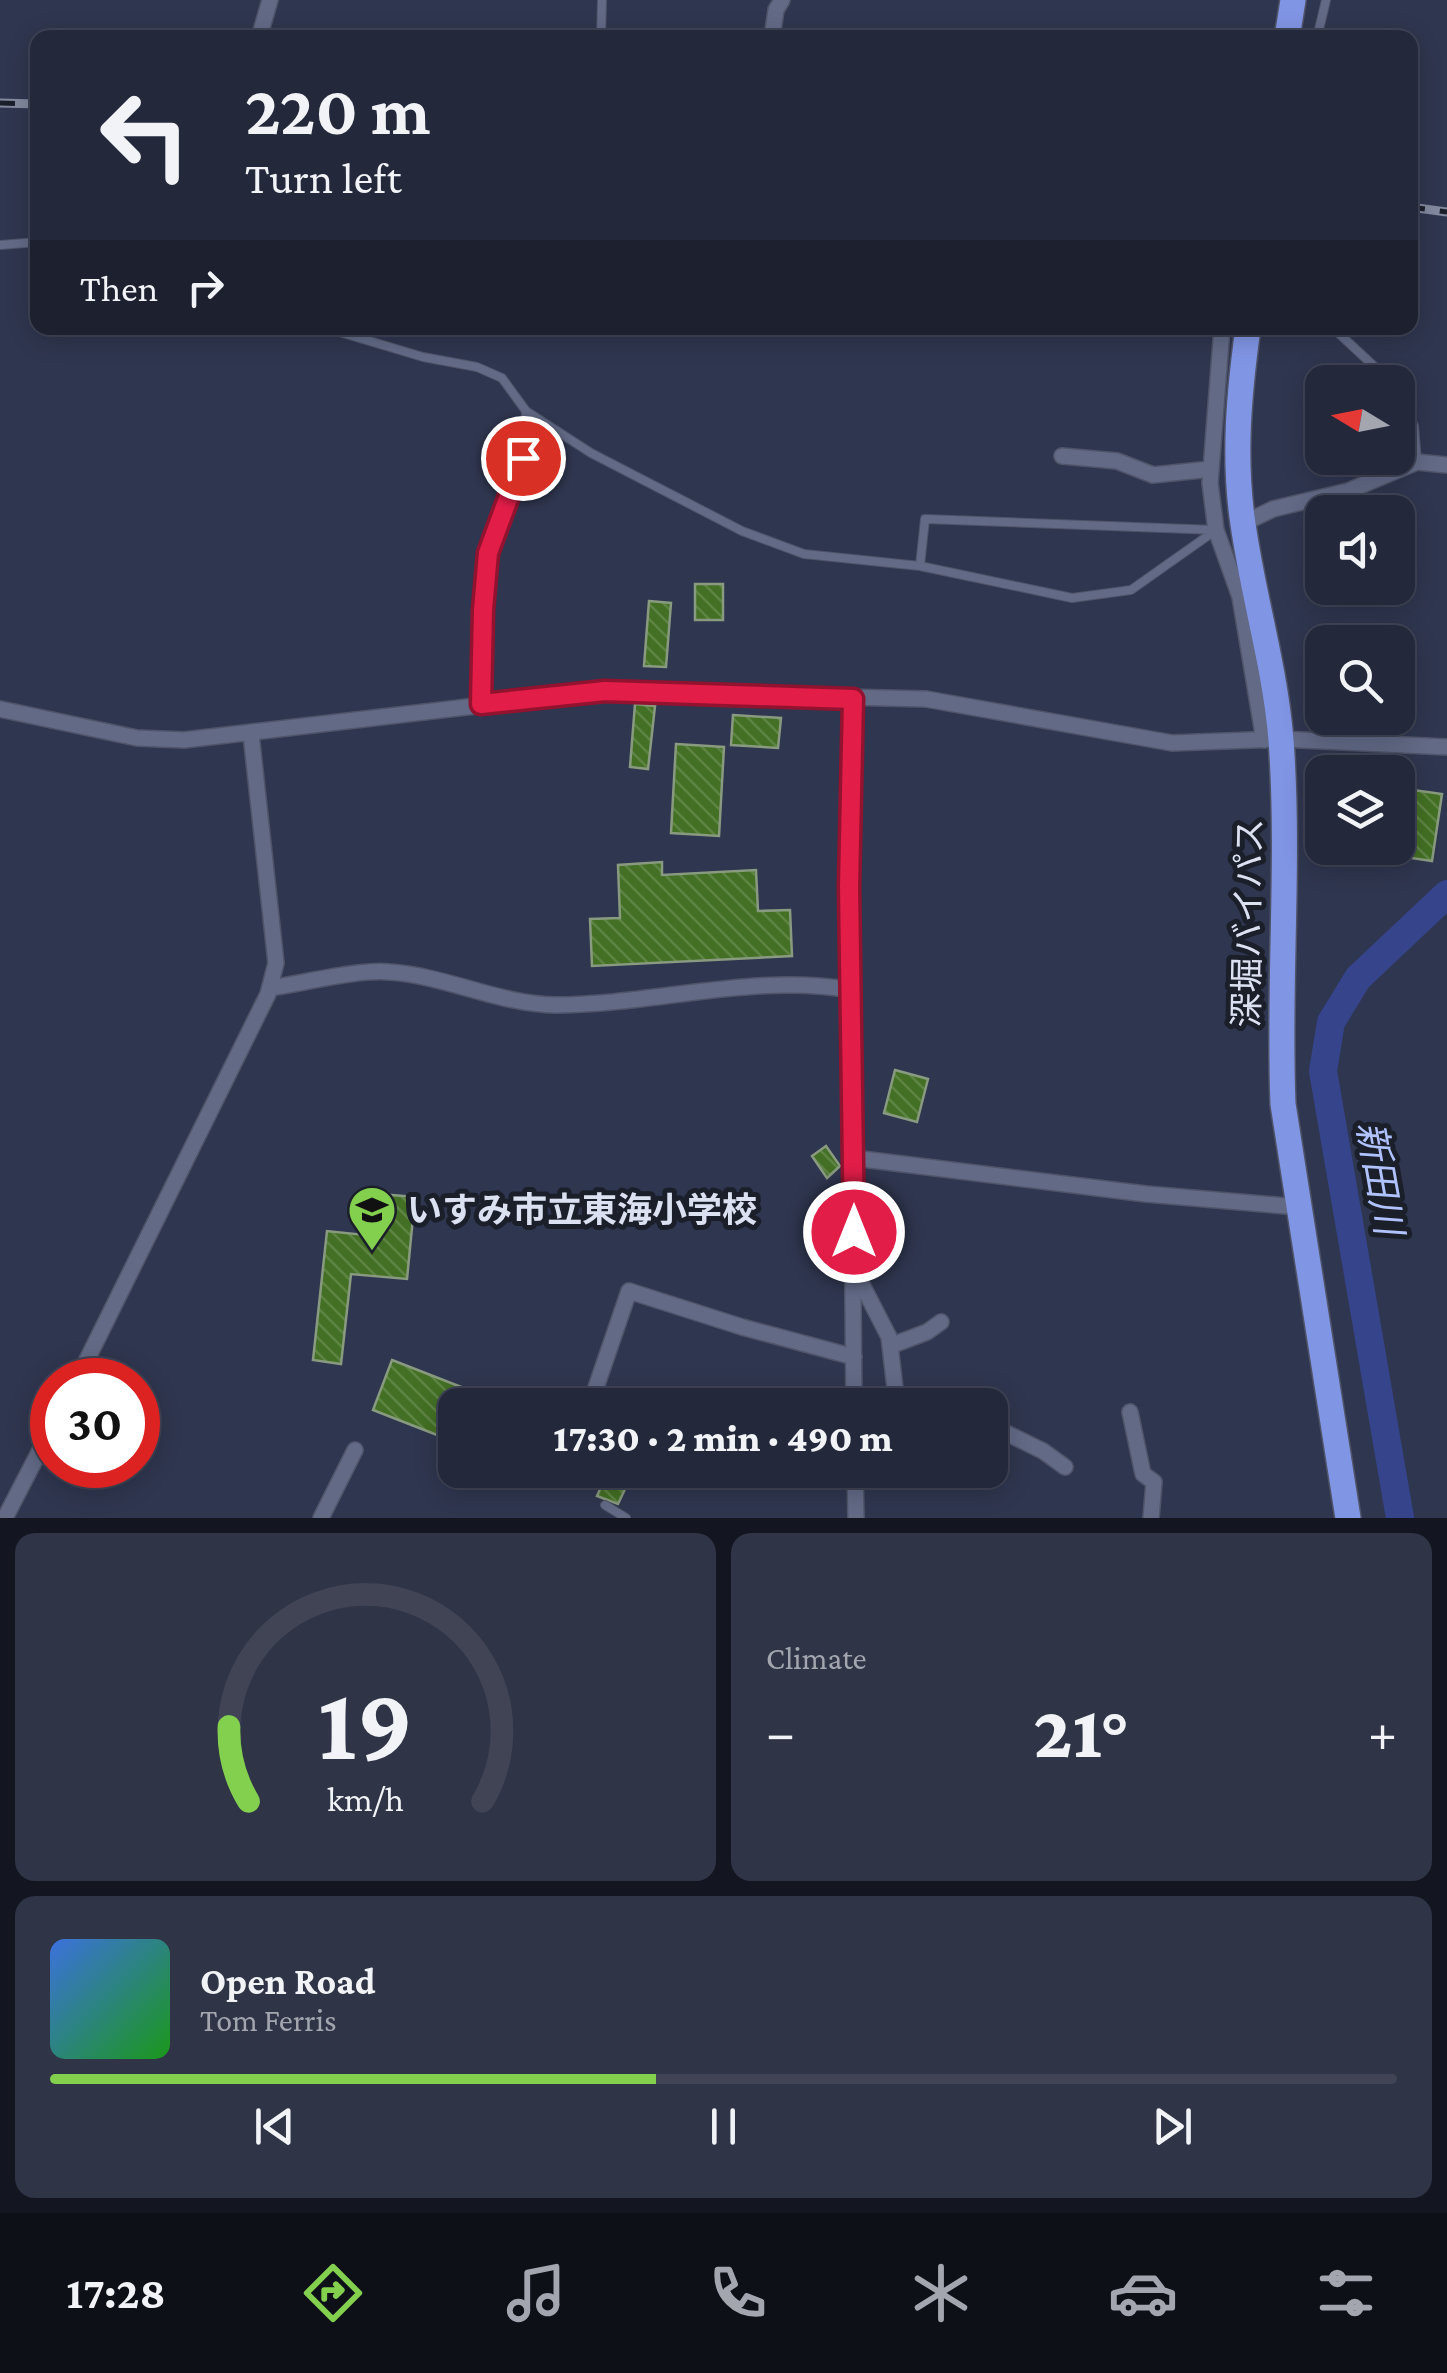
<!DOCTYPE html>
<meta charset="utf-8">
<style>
:root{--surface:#23283b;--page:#2f3446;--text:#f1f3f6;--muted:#a3a6af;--line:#404455;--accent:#83d04f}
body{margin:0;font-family:"Crimson Pro","Noto Sans JP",serif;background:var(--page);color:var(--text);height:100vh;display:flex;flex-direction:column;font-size:38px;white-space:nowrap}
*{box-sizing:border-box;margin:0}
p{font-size:32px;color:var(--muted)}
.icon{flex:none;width:55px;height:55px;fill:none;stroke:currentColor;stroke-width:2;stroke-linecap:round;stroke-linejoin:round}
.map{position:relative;height:1518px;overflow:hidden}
.sheet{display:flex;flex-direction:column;gap:15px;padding:15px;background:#131620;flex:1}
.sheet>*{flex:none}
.hud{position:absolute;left:30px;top:30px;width:1388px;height:305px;border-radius:20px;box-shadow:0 5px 25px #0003,0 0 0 2px var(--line);background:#23283b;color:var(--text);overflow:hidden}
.needle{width:65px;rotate:280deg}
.buttons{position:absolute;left:1305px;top:365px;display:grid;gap:20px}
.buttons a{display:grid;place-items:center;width:110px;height:110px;border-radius:20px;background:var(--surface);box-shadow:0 5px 25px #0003,0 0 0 2px var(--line);font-size:50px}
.speed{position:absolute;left:30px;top:1358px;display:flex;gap:20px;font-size:50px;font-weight:700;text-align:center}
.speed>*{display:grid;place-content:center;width:130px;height:130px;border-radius:50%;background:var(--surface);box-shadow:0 5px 25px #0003,0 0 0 2px var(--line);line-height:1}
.speed .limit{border:15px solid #d22;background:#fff;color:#111}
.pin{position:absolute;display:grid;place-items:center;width:85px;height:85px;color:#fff;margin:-42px;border:5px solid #fff;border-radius:50%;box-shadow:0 2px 10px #0007}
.me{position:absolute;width:110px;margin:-55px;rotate:0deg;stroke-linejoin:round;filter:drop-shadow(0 0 8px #0008)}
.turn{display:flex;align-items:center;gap:35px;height:210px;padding:0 50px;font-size:45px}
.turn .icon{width:130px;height:130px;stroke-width:2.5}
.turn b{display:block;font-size:70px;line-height:85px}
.then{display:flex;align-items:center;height:95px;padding:0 50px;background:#0003;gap:20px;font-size:38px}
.big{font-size:75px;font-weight:800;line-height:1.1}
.sheet .tile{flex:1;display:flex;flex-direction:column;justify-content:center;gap:15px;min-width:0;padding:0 35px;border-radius:20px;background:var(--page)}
.sheet .dial{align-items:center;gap:0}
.dial svg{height:260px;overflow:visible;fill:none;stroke:var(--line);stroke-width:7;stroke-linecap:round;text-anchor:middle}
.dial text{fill:var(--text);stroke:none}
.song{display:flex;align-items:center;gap:30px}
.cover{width:120px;height:120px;border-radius:15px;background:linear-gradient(135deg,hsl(220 70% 55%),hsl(120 70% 35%))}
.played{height:10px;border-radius:5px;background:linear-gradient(90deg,var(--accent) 45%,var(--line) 45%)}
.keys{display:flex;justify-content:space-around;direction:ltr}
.heat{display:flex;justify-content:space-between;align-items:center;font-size:55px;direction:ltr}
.sheet .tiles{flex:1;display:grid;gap:15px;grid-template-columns:1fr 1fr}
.tile:last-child{grid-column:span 2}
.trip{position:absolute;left:438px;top:1388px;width:570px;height:100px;border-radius:20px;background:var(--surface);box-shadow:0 5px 25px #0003,0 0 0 2px var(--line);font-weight:800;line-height:100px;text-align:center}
.tab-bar{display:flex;height:160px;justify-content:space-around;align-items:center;background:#0e1018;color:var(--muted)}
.tab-bar .icon{width:70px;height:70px}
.tab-bar .selected{color:var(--accent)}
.tab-bar b{font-size:45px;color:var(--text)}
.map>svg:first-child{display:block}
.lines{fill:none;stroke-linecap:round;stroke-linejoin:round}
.river{stroke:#36448b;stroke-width:28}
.building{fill:url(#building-back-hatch);stroke:#889a7f;stroke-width:2.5}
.service-casing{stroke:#4f5469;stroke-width:10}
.minor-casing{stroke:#4f5469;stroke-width:18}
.trunk-casing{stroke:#4f5469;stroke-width:28}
.service{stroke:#626a86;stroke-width:8}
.minor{stroke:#626a86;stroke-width:15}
.trunk{stroke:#8195e5;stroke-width:25}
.rail-casing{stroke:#83899e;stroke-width:9}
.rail{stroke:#1b1f2a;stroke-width:5;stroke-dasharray:15;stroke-linecap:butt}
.route-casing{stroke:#92132f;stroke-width:25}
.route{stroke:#e11d48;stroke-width:18}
.labels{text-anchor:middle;stroke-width:10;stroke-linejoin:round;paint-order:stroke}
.street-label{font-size:35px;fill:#dce1f1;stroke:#1b1f2a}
.poi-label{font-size:35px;font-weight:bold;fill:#dce1f1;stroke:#1b1f2a;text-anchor:start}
.water-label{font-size:38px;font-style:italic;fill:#b0c2ff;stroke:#1b1f2a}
</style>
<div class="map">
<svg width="1447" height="1518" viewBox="0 0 1447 1518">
<defs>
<pattern id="building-back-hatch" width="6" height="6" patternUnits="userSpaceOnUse" patternTransform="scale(2.5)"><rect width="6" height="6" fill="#437024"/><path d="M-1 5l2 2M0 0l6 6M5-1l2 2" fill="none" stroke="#5e8444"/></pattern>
</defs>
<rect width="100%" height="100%" fill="#2f364f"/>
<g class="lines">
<path class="river" d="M1400,1518L1323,1071L1331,1022L1358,978L1447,894"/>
</g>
<path class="building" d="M695,584H723V620H695Z
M649,601L671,603L666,667L644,666Z
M635,704L655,706L648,769L630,767Z
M733,715L781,718L778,748L731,745Z
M676,744L724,747L719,836L671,833Z
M1399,788L1442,794L1432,861L1398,856Z
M662,862V875L756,870L758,911L790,910L792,956L592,966L590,919L620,918L618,865Z
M895,1070L928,1079L917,1122L884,1113Z
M826,1146L840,1166L827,1178L812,1156Z
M379,1194L415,1197L407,1279L351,1274L341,1364L313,1360L327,1231L374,1236Z
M809,1217L835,1220L831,1246L806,1242Z
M392,1360L469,1390L463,1405H455V1426L450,1440L373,1410Z
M609,1470H634L618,1504L597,1496Z"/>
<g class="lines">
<g class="service-casing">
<path id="service" d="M601,38L602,0
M1317,38L1326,0
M0,245L38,242
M1333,328L1391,382
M336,331L423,357L477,367L502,378L526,411L591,453L742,531L804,554L920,566L1072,598L1131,590L1216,530
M1398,389L1414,426L1417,460
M920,566L925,519L1216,530
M481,704L483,609L488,553L523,458L526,411
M605,1505L626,1518"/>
</g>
<g class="minor-casing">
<path id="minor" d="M259,38L270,0
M772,38L776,10L782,0
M1222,328L1210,483L1216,530L1240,597L1264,740
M1062,456L1117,461L1153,475L1211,469
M1240,525L1273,509L1348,491L1417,462L1447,465
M853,699L849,887L854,1405
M0,709L137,738L184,740L605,691L926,699L1172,743L1281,739L1447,747
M270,988C304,983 358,969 390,972C446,976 499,1004 555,1005C653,1005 753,973 851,990
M854,1158L1146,1194L1298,1207
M856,1273L889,1337L897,1405
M890,1346L927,1332L941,1322
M77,1380L268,994L276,963L251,734
M590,1405L629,1291L742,1327L854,1357
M1130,1412L1143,1474L1154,1482L1151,1518
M990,1425L1043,1451L1065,1467
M855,1470L856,1518
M5,1518L52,1427
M321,1518L355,1450"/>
</g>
<g class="trunk-casing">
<path id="trunk" d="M1287,38L1293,0
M1248,328C1239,393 1233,458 1243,524C1253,596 1275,666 1281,740C1290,861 1278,982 1283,1104L1348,1518"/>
</g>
<use href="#service" class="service"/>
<use href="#minor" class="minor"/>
<use href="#trunk" class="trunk"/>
<g class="rail-casing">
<path id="rail" d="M0,103L38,104
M1410,207L1447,212"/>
</g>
<use href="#rail" class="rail"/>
</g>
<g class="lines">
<g class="route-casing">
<path id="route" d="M523,458L488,553L483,610L481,704L605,691L853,699L849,887L854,1232"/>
</g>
<use href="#route" class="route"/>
</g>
<defs>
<g id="school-pin" transform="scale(2.5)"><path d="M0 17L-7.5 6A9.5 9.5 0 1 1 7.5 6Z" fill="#83d04f" stroke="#1b1f2a"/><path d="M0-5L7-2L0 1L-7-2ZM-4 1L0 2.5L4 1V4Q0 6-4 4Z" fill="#111"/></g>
</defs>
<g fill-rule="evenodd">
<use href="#school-pin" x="372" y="1210"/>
</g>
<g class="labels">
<g class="street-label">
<text transform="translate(1248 923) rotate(-89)" y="12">深堀バイパス</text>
</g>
<g class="poi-label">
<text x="407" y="1222">いすみ市立東海小学校</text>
</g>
<g class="water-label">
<text transform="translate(1380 1178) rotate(80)" y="13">新田川</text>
</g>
</g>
</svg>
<div class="buttons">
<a><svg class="needle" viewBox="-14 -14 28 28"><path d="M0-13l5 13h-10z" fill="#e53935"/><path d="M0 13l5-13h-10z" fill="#a3a6af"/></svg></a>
<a><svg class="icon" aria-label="sound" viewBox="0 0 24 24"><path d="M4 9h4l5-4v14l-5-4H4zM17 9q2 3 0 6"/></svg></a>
<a><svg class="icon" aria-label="search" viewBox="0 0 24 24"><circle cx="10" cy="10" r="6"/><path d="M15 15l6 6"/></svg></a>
<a><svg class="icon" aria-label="layers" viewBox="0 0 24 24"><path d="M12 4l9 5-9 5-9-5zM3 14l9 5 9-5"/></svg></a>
</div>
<div class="speed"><div class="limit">30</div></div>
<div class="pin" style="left:523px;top:458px;background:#d93025"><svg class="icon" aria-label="arrive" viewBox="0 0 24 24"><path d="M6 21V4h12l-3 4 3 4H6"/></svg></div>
<svg class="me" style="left:854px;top:1232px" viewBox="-20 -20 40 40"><circle r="17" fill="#e11d48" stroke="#fff" stroke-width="3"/><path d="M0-11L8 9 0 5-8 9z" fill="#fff"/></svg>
<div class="trip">17:30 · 2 min · 490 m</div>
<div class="hud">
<div class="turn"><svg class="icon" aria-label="left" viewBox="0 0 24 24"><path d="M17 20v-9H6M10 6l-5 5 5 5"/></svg><div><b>220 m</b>Turn left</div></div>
<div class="then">Then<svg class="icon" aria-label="right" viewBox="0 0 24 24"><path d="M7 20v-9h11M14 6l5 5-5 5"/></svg></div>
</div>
</div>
<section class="sheet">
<div class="tiles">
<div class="tile dial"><svg viewBox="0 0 100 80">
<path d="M14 69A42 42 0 1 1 86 69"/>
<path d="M14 69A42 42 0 0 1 8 46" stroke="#83d04f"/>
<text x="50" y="56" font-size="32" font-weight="700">19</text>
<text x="50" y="72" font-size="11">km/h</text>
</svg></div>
<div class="tile"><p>Climate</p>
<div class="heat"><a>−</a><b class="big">21°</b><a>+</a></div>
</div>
<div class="tile">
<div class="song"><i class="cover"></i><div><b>Open Road</b><p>Tom Ferris</p></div></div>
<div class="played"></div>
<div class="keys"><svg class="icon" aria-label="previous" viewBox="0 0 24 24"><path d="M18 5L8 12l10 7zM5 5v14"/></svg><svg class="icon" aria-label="pause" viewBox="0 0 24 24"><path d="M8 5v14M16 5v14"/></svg><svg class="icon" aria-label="next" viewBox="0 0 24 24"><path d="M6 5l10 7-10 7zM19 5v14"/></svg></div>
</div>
</div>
</section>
<nav class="tab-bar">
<b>17:28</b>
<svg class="icon selected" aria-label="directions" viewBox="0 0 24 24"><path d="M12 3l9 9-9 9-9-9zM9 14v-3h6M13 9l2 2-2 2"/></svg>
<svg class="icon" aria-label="music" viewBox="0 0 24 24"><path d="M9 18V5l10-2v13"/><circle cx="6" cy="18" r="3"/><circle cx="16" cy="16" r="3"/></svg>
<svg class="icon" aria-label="phone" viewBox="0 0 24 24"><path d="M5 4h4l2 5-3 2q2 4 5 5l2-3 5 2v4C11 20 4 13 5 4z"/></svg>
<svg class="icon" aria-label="climate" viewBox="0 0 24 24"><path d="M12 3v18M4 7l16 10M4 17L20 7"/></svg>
<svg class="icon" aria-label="car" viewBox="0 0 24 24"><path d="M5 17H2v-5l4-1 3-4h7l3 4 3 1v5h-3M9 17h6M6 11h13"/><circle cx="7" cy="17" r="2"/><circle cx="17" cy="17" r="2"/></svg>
<svg class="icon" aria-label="filters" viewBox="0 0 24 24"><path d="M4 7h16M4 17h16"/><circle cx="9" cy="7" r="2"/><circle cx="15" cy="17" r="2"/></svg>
</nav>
